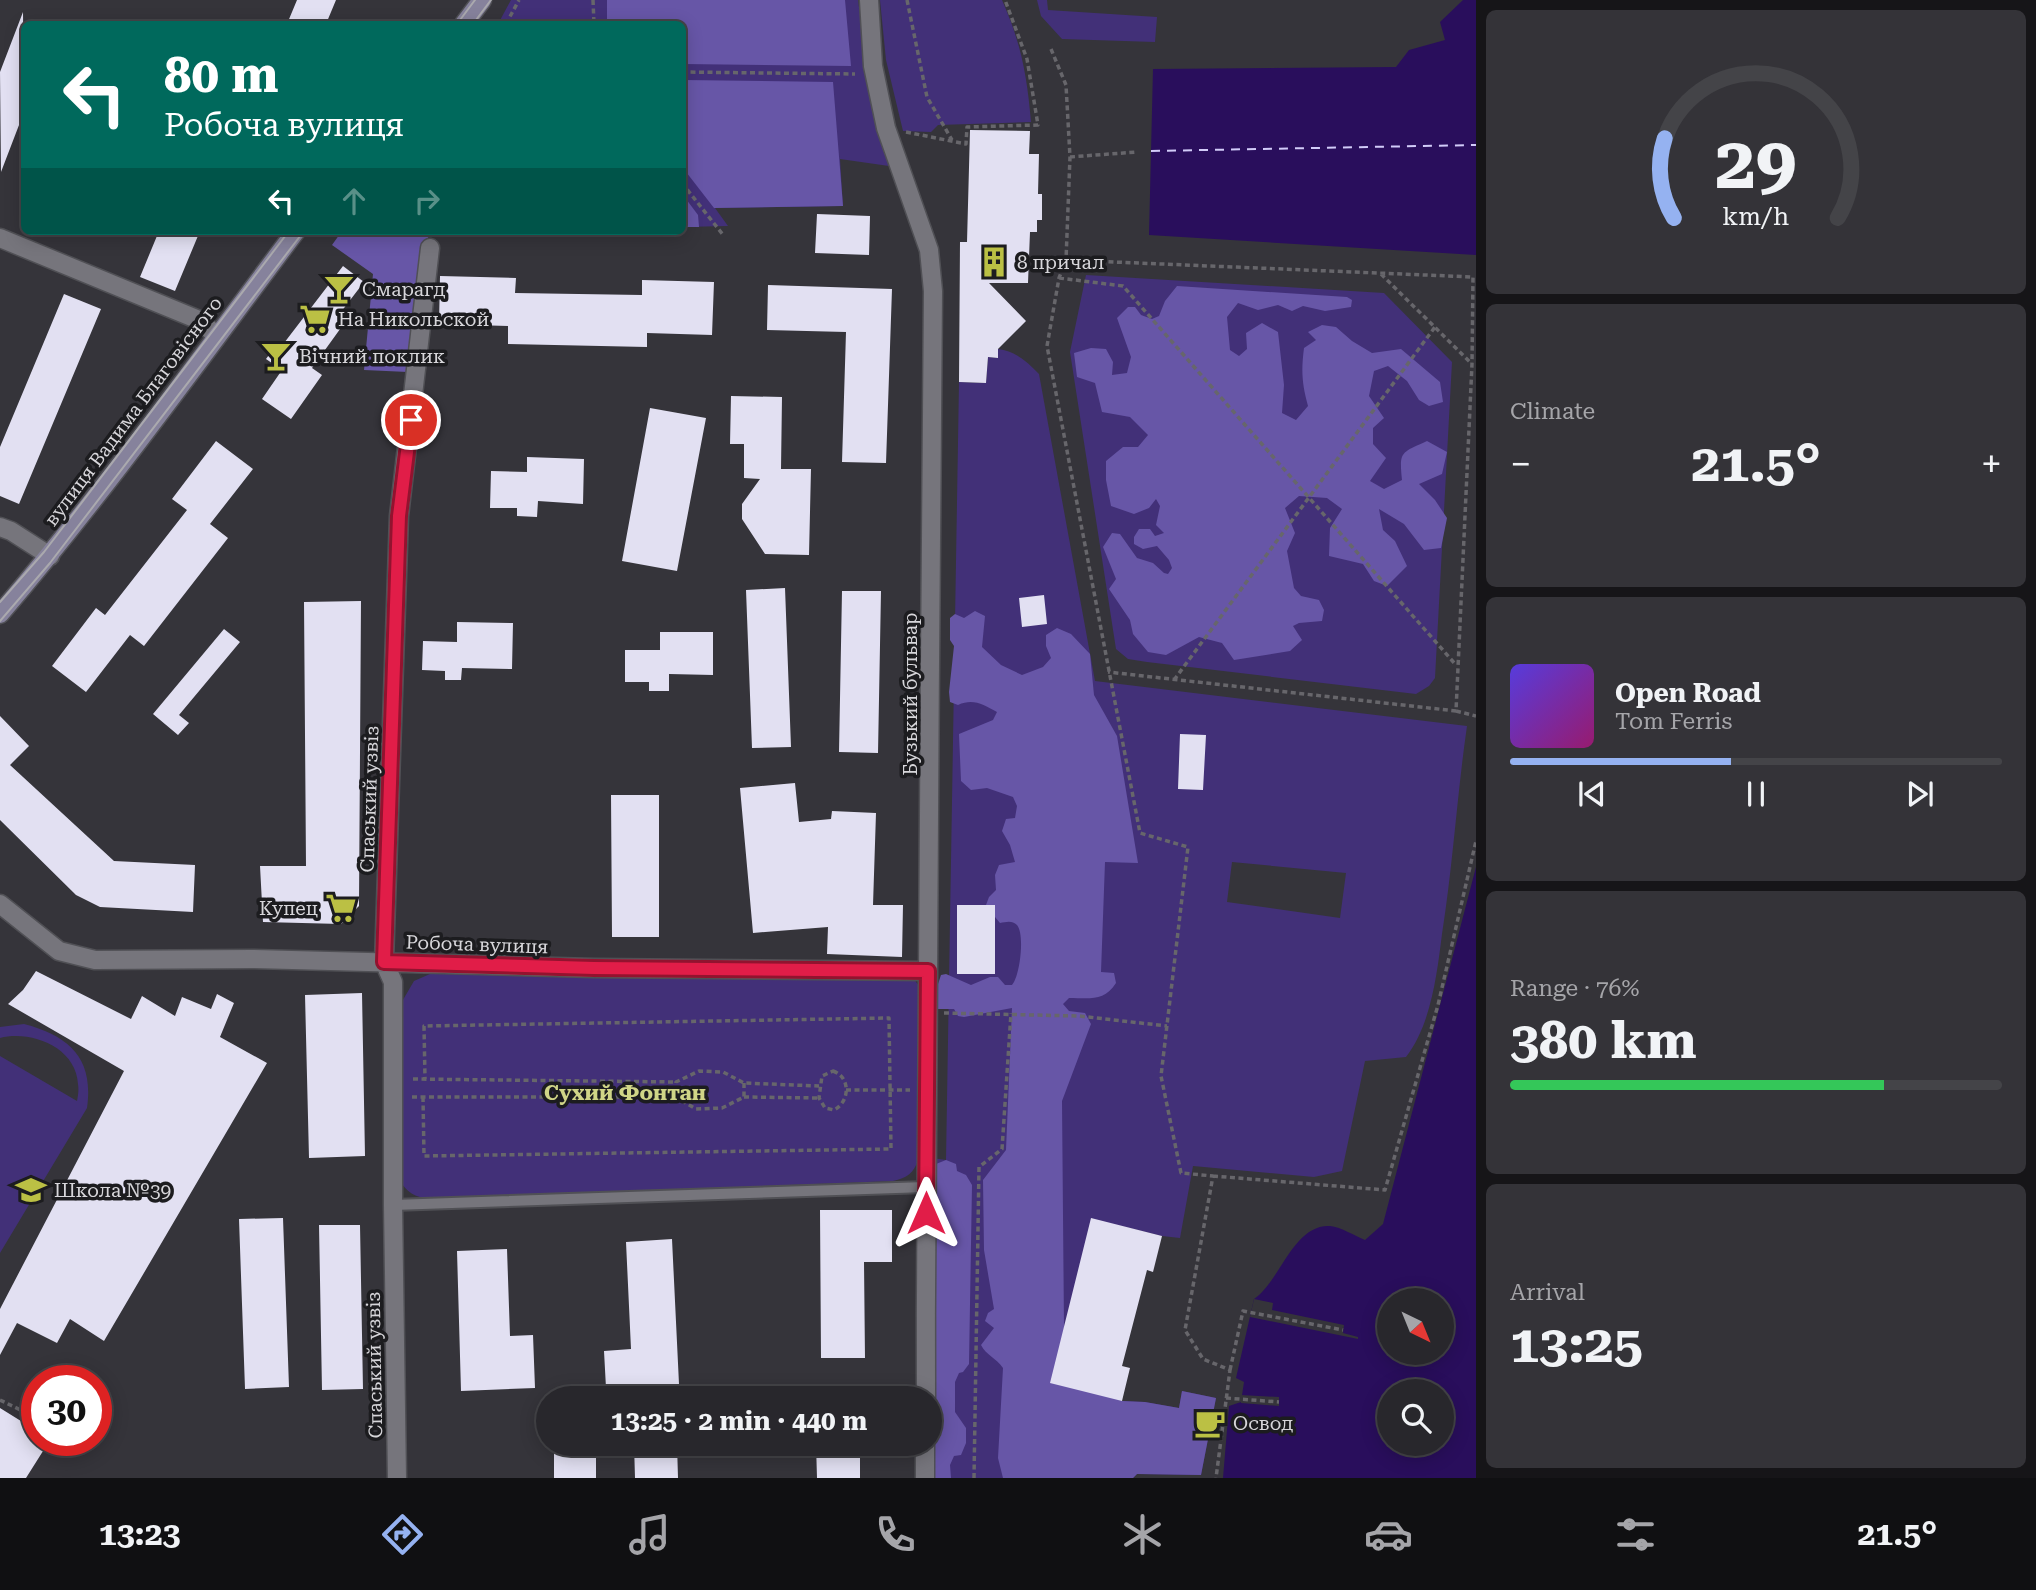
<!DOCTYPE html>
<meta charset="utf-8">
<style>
:root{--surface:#28272c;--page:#343338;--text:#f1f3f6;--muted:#a5a5a9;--line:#444448;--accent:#95b2f1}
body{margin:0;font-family:"Roboto Serif",serif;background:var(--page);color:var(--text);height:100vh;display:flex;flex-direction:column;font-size:26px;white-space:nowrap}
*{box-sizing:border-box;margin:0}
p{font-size:23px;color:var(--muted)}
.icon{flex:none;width:38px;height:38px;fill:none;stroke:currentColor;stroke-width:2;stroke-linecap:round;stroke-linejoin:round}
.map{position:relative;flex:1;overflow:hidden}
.panel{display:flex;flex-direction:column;gap:10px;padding:10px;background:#161518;width:560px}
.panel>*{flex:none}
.banner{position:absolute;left:21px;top:21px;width:665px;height:214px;border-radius:10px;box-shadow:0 4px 18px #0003,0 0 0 2px var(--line);background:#00695c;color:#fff;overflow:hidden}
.needle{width:46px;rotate:137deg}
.controls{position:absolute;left:1377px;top:1288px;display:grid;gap:14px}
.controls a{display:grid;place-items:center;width:77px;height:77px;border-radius:50%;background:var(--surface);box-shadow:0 4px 18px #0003,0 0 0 2px var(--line);font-size:35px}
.speed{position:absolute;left:21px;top:1365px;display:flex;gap:14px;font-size:35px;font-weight:700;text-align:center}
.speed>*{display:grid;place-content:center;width:91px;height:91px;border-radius:50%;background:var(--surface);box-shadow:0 4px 18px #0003,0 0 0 2px var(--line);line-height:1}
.speed .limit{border:10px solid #d22;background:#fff;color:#111}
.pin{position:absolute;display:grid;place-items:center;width:60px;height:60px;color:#fff;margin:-30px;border:4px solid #fff;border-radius:50%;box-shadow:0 2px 7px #0007}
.me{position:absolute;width:77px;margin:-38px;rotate:0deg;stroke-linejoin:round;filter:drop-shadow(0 0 5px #0008)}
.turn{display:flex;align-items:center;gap:24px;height:147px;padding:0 28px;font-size:32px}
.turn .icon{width:91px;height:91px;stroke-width:2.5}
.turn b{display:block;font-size:49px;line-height:60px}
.lanes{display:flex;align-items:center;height:66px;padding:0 28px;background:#0003;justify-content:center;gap:35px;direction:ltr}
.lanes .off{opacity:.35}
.big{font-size:52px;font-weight:700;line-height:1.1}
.panel .widget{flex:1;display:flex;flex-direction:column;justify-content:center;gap:10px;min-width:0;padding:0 24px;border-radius:10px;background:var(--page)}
.panel .dial{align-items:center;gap:0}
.dial svg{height:182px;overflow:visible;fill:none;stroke:var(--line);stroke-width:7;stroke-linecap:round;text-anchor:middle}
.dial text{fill:var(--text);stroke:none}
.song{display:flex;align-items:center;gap:21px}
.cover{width:84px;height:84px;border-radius:10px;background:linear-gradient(135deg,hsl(250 70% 55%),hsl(320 70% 35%))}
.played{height:7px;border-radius:4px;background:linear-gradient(90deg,var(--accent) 45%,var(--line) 45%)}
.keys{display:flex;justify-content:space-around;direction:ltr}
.heat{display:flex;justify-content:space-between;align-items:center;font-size:38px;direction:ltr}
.charge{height:10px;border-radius:5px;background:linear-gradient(90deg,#34c759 76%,var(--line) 0)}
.trip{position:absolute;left:536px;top:1386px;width:406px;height:70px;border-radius:35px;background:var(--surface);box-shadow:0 4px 18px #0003,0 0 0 2px var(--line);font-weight:700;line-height:70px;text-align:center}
.menu{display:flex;height:112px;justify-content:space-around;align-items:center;background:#101012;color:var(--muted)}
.menu .icon{width:49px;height:49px}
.menu .on{color:var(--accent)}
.menu b{font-size:32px;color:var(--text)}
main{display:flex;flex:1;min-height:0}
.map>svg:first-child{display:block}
.green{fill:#423078;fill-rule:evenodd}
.forest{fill:#6756a7}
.water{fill:#290e5c;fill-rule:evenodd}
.pier{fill:#35343a}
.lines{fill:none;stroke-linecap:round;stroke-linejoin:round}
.ferry{stroke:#d2ccf9;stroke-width:2;stroke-dasharray:9 7;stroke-linecap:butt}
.building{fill:#e2e0f2}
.lane-casing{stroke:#505055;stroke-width:14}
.street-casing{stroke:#505055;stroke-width:21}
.secondary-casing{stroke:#505055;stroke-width:21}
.path{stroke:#67666b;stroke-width:3.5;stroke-dasharray:5 3.5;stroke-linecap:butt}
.lane{stroke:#76757c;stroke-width:10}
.street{stroke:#76757c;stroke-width:18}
.secondary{stroke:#86829c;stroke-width:18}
.tram{stroke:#aaa9ae;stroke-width:2}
.route-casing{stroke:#92132f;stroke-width:18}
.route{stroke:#e11d48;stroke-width:12}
.labels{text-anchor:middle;stroke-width:7;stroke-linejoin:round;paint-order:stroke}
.poi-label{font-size:19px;fill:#d7d6da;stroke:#1c1c1f;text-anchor:start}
.street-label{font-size:19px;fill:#d7d6da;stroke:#1c1c1f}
.neighbourhood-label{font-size:21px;font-weight:bold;fill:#d0d587;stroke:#1c1c1f}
</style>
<main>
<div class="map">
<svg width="1476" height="1478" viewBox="0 0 1476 1478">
<rect width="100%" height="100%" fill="#35343a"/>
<path class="green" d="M511,0H858L874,115L889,166L840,159L843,206L715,208L728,226L683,227L682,24H498Z
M880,0H1002C1021,43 1027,75 1031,122L938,125L931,132L903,131L886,60Z
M1037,0H1047L1048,10L1157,17L1155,42L1062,39L1041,16Z
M1086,275L1384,293L1452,362L1435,678L1429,686L1416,694L1147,662L1128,659L1116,649L1070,352Z
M998,349C1016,351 1027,362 1039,374L1095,681L1467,726C1457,795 1453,865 1442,934C1437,974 1431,1025 1406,1057L1365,1061L1342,1171L1314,1177L1193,1166L1180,1238L1162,1236L1091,1219L1122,1401L1145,1402L1179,1408L1182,1391L1216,1398L1201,1475L1137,1474L1133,1478H928L932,1158L946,1160L959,382L986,383L988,357L998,358ZM1232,862L1346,873L1340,918L1227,902Z
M430,974L899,977L914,979L921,989L918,1160C914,1173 907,1178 893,1181L428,1199C412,1196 406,1191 398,1178L400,1005L414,981Z
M24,1024C70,1036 94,1059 87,1108L0,1253V1056L77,1101C78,1096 79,1090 78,1084C76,1047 31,1030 0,1038V1027Z"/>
<path class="forest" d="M607,0H845L851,66L683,64L682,24H607Z
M683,80L833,82L843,206L714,208L683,168Z
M683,195L698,215L699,227H683Z
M342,231H433L424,243L408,372L364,370L373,274L332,245Z
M1177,286L1347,297L1352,300L1351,307L1325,311L1303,306L1292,311L1278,305L1258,310L1238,303L1227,317L1230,350L1239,356L1247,349L1246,333L1262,323L1278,332L1284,385L1282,413L1296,420L1308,406C1302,384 1301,371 1304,348L1316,340L1308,332L1322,325L1336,327L1352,341L1372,353L1401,349L1440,382L1443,402L1429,406L1419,400L1407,381L1388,366L1374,371L1369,396L1384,418L1373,428V444L1386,458L1370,481L1384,489L1402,480C1399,451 1401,453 1427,441L1447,452L1442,474L1419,484L1435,500L1447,518L1441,548L1424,550L1404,524L1379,509L1383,530L1395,541L1407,566L1387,586L1374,581L1363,564L1329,556L1330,528L1342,509L1327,498L1299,496L1285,508L1295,533L1287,551L1294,588L1301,596L1319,600L1324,610L1322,621L1299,623L1293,626L1302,640L1290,651L1234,660L1222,643L1199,637L1166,655L1148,652L1133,634L1130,620L1109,589L1116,579L1103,547L1112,533L1120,534L1137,558L1153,563L1164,573L1168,574L1172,568L1169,560L1157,546L1143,549L1134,544V537L1139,529H1150L1155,536L1164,533L1156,525L1160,506L1156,499L1149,508L1134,514L1111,506L1106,480V461L1123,447H1138L1148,435L1130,417L1102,412L1095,383L1077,377L1074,353L1091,348L1106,349L1113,362L1112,375L1127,373L1131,357L1117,318L1128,307H1135L1141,315L1152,319L1159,316L1165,301Z
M975,611L985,616L982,647L1001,665L1022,675L1043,667L1051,658L1046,646V635L1057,628L1071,634L1090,654L1094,695L1117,736L1138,863L1105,862L1101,972L1114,973L1116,983C1104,1002 1089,998 1069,998L1063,1004L1069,1011L1085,1013L1091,1024L1062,1101L1064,1327L1122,1401L1145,1402L1179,1408L1182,1391L1216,1398L1201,1475L1137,1474L1133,1478H1003L998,1458L1003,1368C996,1358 986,1355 981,1345L994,1328L985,1321L988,1313L994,1309L984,1250L983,1180L1006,1150L1012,1008L964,1017L958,1016L954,1009H938L935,1001L936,990L941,975L946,974L971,985L990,977H998L1005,985H1012C1020,976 1025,934 1017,925C1012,920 1006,922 1000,923L995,917V905H986L989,897L996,890L995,875L999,865L1015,862L1010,845L1002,831L1006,819L1015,818L1017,806L1013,797L987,788L971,790L961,781L959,734L993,720L997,712C983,705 974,698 958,705L950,702L949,692L954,646L950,640V618L955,614L964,618Z
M946,1160L956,1164L957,1171L966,1175L972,1185L969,1364L963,1372L959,1373L955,1382V1412L966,1428V1443L961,1455L954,1456L950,1465L951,1478H928L929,1447L934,1443L932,1174L936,1164Z"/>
<path class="water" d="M1463,0H1476V255L1149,235L1153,69L1396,67L1409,50L1445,40L1440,22Z
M1476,867V1478H1223L1229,1406L1241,1402L1244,1382L1236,1378L1254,1299C1280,1282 1293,1224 1330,1226C1341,1227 1355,1236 1365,1240L1383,1224ZM1390,1300H1442V1353H1390ZM1390,1391H1442V1444H1390Z"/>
<path class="pier" d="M1254,1299L1273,1303L1272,1310L1344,1325L1343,1333L1358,1337V1339L1250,1317Z
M1241,1395L1279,1397V1406L1241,1403Z"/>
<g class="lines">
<path class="ferry" d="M1151,151L1476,145"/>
</g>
<path class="building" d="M297,0H336L326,24H287Z
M23,12L24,112L1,172L0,72Z
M970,130L1030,131L1029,154H1039L1038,194H1042V220H1037V232H1030L1028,283H989L1026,321L998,349V358L988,357L986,383L959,382L960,242H967Z
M817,214L870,216L869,255L815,253Z
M159,231H200L175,291L140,277Z
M343,266L364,282L341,312L348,318L312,368L322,375L291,419L262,399L282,370L266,359L277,344L281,347Z
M440,276L516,278L515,293L642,295V280L714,282L712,335L647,333V347L508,344V326L439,324Z
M768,285L892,289L886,463L842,462L846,332L767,330Z
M64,294L101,309L19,504L0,496V447Z
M731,396L782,397L781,469H811L809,555L765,554L742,519V504L760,479L744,478V444H730Z
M650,408L706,418L677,571L622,561Z
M216,441L253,469L210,524L228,538L144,646L130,635L86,692L52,666L96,608L105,615L187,510L172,499Z
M527,457L584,459L583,504L538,501L537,517L517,516V508H490L491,471L527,472Z
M785,588L791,747L752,748L746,590Z
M842,591H881L878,753L839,752Z
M1044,595L1047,624L1022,627L1019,598Z
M361,601L359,906L341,924L263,922L260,866H306L304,602Z
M457,622L513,623L512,669L462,668L461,680H445V671L422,670L423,641L457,642Z
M224,629L240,642L179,715L189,723L178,735L153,714Z
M660,632H713V675L669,674V691H649V682H625V650H660Z
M0,716L29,746L10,765L114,861L195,865L193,912L100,907L76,895L0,820Z
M1180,734L1206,735L1203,790L1178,789Z
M795,783L799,822L831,819L832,811L876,813L873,905H903L902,957L827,954L828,927L753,933L740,788Z
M611,795H659V937H612Z
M957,905H995V974H957Z
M36,971L131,1019L142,996L175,1016L182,997L211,1009L217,994L234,1003L220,1037L267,1063L104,1341L70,1319L57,1343L17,1323L0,1355V1309L124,1071L8,1004L23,990Z
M362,993L365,1156L309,1158L305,995Z
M820,1210H892V1262H864L865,1358H821Z
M283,1218L289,1387L245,1389L239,1219Z
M1091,1218L1162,1236L1153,1272L1147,1270L1122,1366L1130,1368L1122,1401L1050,1383Z
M319,1225H360L363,1389L322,1390Z
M672,1239L679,1384L606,1388L604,1351L631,1349L626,1242Z
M507,1249L510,1336L533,1335L535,1388L461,1391L457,1251Z
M0,1408L37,1431V1440H50L26,1478H0Z
M554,1444H596V1478H554Z
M634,1444H677L678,1478H635Z
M816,1444H860V1478H817Z"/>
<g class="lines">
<g class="lane-casing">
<path id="lane" d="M393,1205L926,1187"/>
</g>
<g class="street-casing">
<path id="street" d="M869,0L873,66L886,128L929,250L933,291C931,660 925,1029 926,1398
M0,238L199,320L217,336
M0,527L11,531L50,556
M0,904L59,951L95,960L252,959L594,968L928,971
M397,1478L393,1205V982L384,962L399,516L430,248
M925,1478V1444"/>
</g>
<g class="secondary-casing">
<path id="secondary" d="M464,24L482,0
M0,614C105,491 199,360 296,231"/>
</g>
<path class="path" d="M593,0L594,24
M907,0L927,97L952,140
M506,24L519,0
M1051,49L1066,85L1070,157L1066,260L1059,278L1047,346L1140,833L1188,847L1161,1076L1181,1173L1213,1176L1185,1330L1203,1359L1230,1370L1216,1478
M682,72L855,74
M906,132L966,144L967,127L1038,125L1027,59L1005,0
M1070,157L1137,152
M682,183L724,236
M1066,260L1473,277L1472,364L1456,711L1108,672
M1381,274L1472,364
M1059,278L1123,286L1456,665
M1174,680L1435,327
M1456,711L1476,716
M944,1013L1079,1016L1167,1026
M833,1071C851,1077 850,1102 834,1110L825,1108L819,1098L822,1076Z
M413,1079L676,1082
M744,1083V1097L722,1108L696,1109L676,1097V1082L699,1071L723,1072L744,1083L819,1086
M846,1090H910
M412,1097H676
M423,1097L424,1156L891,1149L889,1018L424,1026L425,1079
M744,1097L819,1098
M1213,1176L1385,1190L1438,1005L1476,841
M1230,1370L1243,1311L1343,1330
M1226,1398L1279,1402
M0,1400L37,1418
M974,1478L979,1167L1002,1149L1011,1013"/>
<use href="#lane" class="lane"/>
<use href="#street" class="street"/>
<use href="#secondary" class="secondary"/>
<path class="tram" d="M457,24L475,0
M473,24L491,0
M0,602L44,552L289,231
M0,621L50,563L304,231"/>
</g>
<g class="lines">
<g class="route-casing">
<path id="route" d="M411,420L399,516L384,962L594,968L928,971L926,1213"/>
</g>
<use href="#route" class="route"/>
</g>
<defs>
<g id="building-bare" transform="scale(2.415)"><path d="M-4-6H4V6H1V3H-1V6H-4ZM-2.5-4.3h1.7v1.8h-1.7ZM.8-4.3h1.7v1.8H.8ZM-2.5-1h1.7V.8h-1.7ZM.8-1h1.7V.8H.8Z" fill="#bbc044" stroke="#1c1c1f" stroke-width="2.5" paint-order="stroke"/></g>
<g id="bar-bare" transform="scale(2.415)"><path d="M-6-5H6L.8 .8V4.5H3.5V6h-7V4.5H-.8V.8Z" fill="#bbc044" stroke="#1c1c1f" stroke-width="2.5" paint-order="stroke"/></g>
<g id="supermarket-bare" transform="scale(2.415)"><path d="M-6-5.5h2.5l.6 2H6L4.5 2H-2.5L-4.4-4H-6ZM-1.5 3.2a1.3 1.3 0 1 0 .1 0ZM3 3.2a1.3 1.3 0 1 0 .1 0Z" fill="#bbc044" stroke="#1c1c1f" stroke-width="2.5" paint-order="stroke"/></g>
<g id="school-bare" transform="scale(2.415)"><path d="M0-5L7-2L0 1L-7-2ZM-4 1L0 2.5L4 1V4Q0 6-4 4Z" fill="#bbc044" stroke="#1c1c1f" stroke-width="2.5" paint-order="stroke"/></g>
<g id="cafe-bare" transform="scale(2.415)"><path d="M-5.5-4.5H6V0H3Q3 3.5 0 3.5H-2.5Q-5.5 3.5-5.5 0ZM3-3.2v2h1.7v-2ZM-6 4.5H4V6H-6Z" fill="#bbc044" stroke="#1c1c1f" stroke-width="2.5" paint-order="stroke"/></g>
</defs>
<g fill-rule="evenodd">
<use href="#building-bare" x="994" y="262"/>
<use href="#bar-bare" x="339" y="289"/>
<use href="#supermarket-bare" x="315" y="319"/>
<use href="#bar-bare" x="276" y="356"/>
<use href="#supermarket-bare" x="341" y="908"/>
<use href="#school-bare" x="31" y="1190"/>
<use href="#cafe-bare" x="1210" y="1423"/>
</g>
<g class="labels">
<g class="poi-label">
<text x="1017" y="269">8 причал</text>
<text x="362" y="296">Смарагд</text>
<text x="338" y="326">На Никольской</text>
<text x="299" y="363">Вічний поклик</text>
<text x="318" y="915" text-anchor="end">Купец</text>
<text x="54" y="1197">Школа №39</text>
<text x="1233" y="1430">Освод</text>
</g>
<g class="street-label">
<text transform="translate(133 411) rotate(-53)" y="7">вулиця Вадима Благовісного</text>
<text transform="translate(910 694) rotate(-90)" y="7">Бузький бульвар</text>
<text transform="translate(369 799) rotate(-88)" y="7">Спаський узвіз</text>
<text transform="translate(477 944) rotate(2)" y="7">Робоча вулиця</text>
<text transform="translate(374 1365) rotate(-91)" y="7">Спаський узвіз</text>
</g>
<g class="neighbourhood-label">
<text x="625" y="1100">Сухий Фонтан</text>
</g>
</g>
</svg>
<div class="controls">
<a><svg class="needle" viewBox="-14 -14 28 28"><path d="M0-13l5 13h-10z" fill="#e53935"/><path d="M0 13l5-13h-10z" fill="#a5a5a9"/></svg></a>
<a><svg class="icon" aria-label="search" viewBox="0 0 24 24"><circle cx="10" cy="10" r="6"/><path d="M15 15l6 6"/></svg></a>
</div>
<div class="speed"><div class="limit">30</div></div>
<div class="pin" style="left:411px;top:420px;background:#d93025"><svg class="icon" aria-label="arrive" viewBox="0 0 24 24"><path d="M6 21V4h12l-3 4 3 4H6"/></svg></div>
<svg class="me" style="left:926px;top:1213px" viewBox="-20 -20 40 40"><path d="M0-17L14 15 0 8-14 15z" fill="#e11d48" stroke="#fff" stroke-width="4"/></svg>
<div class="trip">13:25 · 2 min · 440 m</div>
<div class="banner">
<div class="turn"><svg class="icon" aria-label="left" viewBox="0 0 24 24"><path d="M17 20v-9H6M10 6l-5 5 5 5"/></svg><div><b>80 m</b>Робоча вулиця</div></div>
<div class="lanes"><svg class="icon" aria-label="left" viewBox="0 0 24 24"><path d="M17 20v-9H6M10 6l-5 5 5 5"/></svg><svg class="icon off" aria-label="ahead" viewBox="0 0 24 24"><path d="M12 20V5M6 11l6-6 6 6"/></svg><svg class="icon off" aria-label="right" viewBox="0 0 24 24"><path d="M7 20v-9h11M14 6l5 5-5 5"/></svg></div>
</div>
</div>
<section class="panel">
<div class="widget dial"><svg viewBox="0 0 100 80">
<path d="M14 69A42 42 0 1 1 86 69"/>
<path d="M14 69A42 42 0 0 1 10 34" stroke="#95b2f1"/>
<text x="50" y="56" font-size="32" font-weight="700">29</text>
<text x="50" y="72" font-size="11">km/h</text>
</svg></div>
<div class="widget"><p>Climate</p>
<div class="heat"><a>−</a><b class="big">21.5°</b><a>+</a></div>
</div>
<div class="widget">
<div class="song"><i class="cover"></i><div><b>Open Road</b><p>Tom Ferris</p></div></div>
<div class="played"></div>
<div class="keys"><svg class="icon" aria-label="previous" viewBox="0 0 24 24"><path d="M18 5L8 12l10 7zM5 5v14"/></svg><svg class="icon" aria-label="pause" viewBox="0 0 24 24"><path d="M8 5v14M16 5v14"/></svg><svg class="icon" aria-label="next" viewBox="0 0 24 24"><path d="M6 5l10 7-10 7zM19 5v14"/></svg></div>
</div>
<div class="widget"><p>Range · 76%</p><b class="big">380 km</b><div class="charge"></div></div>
<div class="widget"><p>Arrival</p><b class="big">13:25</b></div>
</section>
</main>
<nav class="menu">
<b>13:23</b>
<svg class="icon on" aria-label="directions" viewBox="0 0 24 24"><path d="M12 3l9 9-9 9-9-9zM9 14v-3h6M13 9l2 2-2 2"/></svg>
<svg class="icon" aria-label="music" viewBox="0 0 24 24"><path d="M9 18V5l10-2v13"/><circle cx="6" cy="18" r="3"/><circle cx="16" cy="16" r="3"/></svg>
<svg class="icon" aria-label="phone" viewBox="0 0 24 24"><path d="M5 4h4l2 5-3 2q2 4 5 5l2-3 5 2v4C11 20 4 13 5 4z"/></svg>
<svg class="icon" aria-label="climate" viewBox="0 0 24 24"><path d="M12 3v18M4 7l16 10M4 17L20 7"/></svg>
<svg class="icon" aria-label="car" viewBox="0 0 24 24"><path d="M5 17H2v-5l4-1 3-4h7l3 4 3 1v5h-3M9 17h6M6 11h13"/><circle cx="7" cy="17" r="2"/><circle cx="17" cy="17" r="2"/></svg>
<svg class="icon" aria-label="filters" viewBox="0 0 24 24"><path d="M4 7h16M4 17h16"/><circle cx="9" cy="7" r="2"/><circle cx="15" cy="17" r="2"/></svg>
<b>21.5°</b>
</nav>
